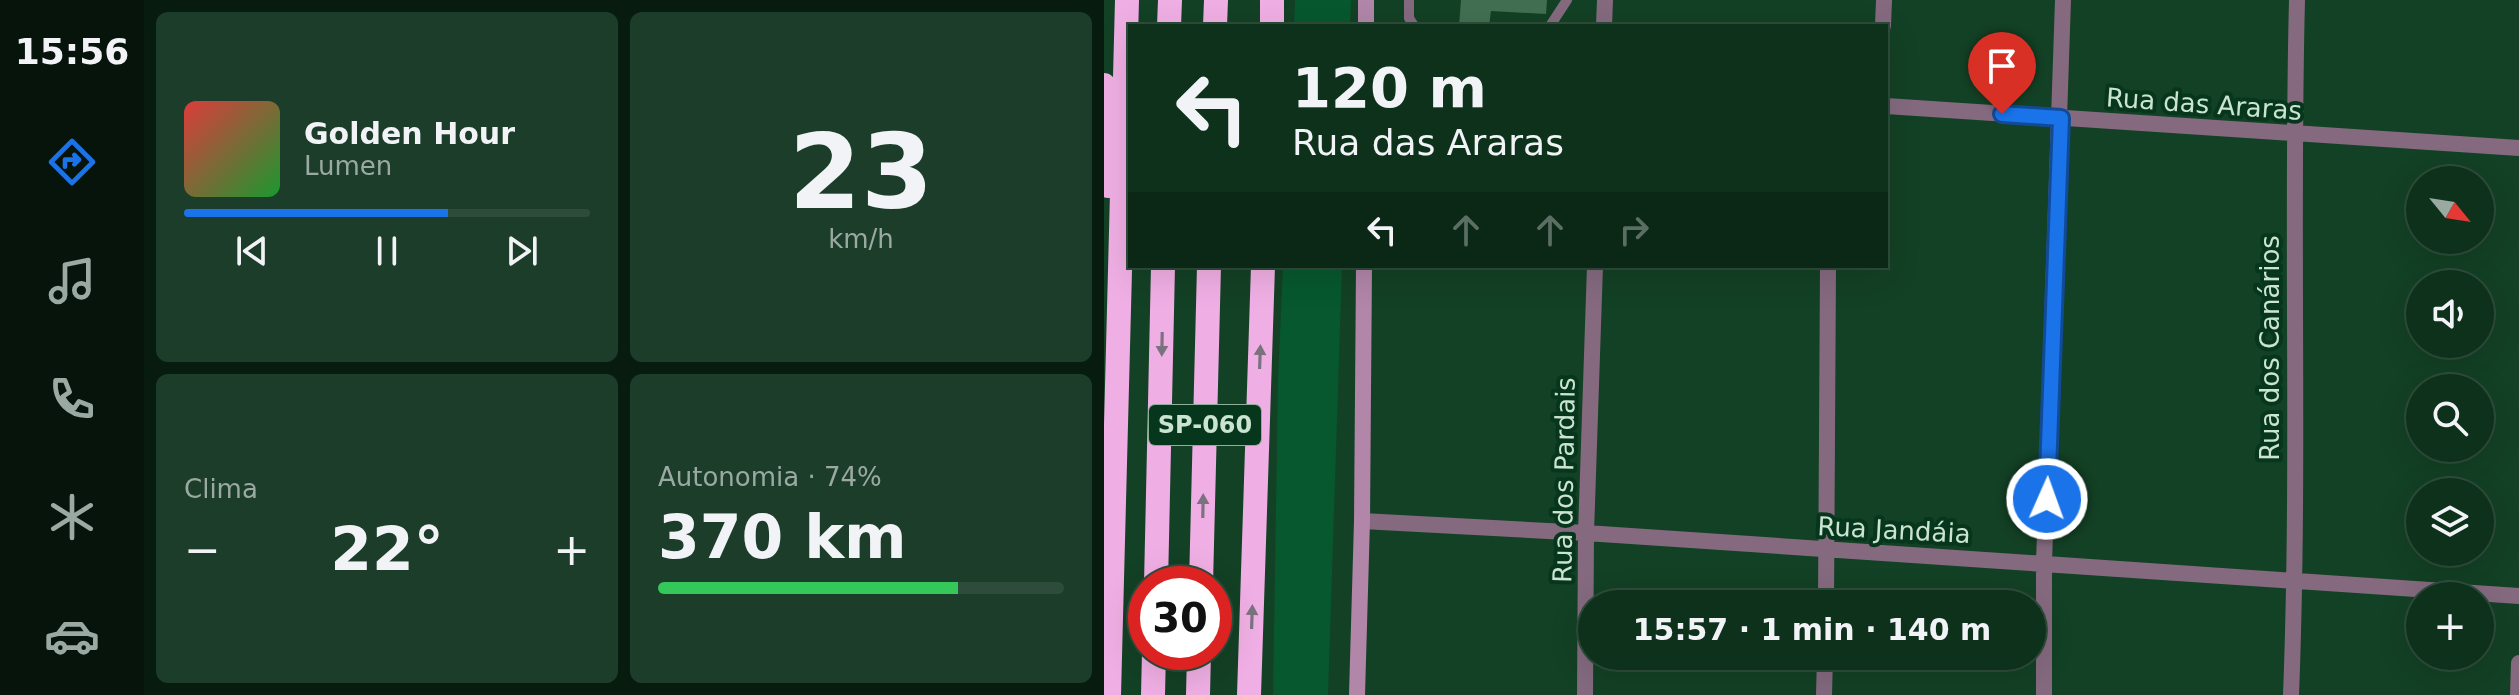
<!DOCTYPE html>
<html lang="pt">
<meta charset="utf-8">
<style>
:root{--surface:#0e311c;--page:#1c3d29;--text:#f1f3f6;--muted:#9ba9a3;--line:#2e4c3b;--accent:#1a73e8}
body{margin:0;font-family:"DejaVu Sans",sans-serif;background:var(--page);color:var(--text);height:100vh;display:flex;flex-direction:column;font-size:30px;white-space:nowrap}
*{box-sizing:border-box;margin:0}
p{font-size:26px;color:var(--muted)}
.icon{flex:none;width:44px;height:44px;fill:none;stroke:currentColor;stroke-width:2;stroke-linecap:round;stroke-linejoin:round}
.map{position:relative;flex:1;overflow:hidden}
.sheet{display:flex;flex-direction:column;gap:12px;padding:12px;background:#081b0f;width:960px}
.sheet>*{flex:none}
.banner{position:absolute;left:24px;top:24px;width:760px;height:244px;border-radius:0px;box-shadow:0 8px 32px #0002,0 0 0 2px var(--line);background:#0e311c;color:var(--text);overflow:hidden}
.needle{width:52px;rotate:120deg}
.fabs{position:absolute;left:1302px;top:166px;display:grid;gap:16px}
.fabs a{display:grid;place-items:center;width:88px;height:88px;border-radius:50%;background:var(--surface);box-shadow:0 8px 32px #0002,0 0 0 2px var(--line);font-size:40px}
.speed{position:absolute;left:24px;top:566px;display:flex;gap:16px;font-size:40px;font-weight:700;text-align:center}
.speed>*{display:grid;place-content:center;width:104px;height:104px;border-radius:50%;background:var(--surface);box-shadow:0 8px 32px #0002,0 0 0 2px var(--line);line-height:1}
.speed .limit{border:12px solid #d22;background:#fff;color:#111}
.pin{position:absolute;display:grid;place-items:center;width:68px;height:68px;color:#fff;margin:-82px -34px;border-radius:50% 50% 50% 0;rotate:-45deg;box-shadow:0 0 8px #0007}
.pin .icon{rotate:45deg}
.me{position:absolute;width:88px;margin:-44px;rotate:2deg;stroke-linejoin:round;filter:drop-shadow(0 0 6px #0008)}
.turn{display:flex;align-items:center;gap:28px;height:168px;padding:0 32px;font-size:36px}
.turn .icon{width:104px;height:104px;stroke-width:2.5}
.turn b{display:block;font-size:56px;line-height:68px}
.lanes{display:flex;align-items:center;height:76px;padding:0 32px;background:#0003;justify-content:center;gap:40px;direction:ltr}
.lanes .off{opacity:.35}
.big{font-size:60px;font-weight:600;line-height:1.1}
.sheet .card{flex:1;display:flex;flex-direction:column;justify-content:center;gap:12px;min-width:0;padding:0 28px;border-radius:12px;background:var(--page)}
.sheet .dial{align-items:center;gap:0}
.dial b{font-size:104px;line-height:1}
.song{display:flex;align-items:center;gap:24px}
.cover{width:96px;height:96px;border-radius:12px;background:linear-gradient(135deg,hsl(0 70% 55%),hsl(130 70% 35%))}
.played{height:8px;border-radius:4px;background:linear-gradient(90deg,var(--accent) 65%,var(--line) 65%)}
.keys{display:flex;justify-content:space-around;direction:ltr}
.heat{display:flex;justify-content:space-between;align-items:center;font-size:44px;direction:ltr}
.charge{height:12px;border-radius:6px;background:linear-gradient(90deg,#34c759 74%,var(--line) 0)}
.sheet .tiles{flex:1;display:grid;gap:12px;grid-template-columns:repeat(2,1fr)}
.trip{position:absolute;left:474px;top:590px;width:468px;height:80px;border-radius:40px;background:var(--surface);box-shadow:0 8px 32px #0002,0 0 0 2px var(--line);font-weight:600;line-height:80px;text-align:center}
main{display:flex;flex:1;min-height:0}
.tabs{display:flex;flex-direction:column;width:144px;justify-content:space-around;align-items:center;background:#06140b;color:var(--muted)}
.tabs .icon{width:56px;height:56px}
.tabs .current{color:var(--accent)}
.tabs b{font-size:36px;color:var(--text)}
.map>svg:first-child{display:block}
.green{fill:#07582e}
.building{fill:#426f51}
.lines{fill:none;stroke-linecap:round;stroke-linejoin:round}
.service{stroke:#856a7f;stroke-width:10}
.minor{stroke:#856a7f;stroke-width:16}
.secondary{stroke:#b186a8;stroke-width:16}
.motorway{stroke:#f0afe4;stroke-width:24}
.oneway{fill:#7b7280}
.route-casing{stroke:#114b97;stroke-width:20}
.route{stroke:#1a73e8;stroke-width:14}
.labels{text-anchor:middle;stroke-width:8;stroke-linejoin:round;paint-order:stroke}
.shield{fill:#06361b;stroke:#90af9a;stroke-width:2}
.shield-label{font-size:24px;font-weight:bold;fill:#cbe3d1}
.street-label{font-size:26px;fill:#cbe3d1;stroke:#06361b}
</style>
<main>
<nav class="tabs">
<b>15:56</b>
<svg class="icon current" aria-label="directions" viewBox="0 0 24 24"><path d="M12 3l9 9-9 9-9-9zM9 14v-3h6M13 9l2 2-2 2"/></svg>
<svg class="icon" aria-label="music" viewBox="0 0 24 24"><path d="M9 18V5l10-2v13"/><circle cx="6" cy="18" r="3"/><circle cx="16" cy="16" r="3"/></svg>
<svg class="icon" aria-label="phone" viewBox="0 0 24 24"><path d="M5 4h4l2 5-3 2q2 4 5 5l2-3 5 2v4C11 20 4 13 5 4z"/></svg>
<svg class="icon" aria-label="climate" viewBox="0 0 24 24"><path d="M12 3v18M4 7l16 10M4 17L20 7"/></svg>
<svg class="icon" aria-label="car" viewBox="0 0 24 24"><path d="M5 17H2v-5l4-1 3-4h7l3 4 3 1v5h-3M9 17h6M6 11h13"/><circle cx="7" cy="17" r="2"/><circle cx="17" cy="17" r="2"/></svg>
</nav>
<section class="sheet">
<div class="tiles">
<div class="card">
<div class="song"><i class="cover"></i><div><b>Golden Hour</b><p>Lumen</p></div></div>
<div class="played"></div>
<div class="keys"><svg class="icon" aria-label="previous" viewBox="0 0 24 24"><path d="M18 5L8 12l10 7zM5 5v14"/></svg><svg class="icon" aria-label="pause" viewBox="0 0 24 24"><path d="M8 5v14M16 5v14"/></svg><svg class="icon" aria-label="next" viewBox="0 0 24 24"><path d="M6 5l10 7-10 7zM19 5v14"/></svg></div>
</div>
<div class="card dial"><b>23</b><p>km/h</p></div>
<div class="card"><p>Clima</p>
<div class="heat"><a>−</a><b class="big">22°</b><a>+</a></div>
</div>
<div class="card"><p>Autonomia · 74%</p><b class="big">370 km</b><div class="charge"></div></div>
</div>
</section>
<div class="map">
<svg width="1415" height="695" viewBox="0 0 1415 695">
<rect width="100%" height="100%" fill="#134125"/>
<path class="green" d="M191,0H247L246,26H190Z
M179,266H238L224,695H169L174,380Z"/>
<path class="building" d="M357,0H443L442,14L387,11L385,26H355Z"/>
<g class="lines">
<path class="service" d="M305,0V18L310,26
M446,26L463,0"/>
<path class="minor" d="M500,26L501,0
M779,26L780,0
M782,106L1415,148
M258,521L482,533L1415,596
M722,604L724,266
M481,695L482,533L491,266
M720,695L721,656
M940,695V563L959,0
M1187,695C1196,463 1187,232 1193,0
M1414,695L1415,663"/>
<path class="secondary" d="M262,0V26
M253,695L258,521L260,266"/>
<path class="motorway" d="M65,26L66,0
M111,26L112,0
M168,26V0
M0,85L4,186
M52,584L59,266
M97,584L105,266
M5,695L23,0
M49,695L50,652
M94,695L95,652
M145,695L159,266"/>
</g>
<defs><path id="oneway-solid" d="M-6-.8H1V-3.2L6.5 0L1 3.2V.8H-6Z" transform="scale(2)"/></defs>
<g class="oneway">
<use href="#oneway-solid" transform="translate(58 344) rotate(91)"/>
<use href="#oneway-solid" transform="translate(156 357) rotate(-88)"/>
<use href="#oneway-solid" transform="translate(99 506) rotate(-89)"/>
<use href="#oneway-solid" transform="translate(148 617) rotate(-88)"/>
</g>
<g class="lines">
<g class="route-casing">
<path id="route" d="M898,114L957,118L943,499"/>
</g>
<use href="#route" class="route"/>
</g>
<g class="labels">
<rect class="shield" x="45" y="405" width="112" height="40" rx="6"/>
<g class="shield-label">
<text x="101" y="433">SP-060</text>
</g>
<g class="street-label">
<text transform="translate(1100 104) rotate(4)" y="9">Rua das Araras</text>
<text transform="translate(1166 348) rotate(-90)" y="9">Rua dos Canários</text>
<text transform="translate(460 480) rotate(-89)" y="9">Rua dos Pardais</text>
<text transform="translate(790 530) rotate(3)" y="9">Rua Jandáia</text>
</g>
</g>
</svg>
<div class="fabs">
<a><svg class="needle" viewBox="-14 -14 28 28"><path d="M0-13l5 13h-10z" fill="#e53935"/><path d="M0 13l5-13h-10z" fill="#9ba9a3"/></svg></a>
<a><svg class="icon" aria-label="sound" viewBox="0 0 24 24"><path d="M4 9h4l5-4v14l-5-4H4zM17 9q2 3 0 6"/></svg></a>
<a><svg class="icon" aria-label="search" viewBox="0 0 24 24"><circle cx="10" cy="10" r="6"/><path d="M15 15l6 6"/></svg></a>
<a><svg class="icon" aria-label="layers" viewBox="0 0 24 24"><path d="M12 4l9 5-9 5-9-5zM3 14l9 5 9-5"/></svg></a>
<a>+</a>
</div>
<div class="speed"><div class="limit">30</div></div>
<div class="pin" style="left:898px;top:114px;background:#d93025"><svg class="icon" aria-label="arrive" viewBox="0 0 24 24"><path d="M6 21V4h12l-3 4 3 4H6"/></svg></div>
<svg class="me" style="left:943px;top:499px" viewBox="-20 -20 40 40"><circle r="17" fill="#1a73e8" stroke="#fff" stroke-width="3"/><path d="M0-11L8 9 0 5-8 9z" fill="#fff"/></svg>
<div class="trip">15:57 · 1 min · 140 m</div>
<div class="banner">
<div class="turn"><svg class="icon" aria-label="left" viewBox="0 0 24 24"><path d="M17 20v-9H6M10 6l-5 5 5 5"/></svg><div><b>120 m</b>Rua das Araras</div></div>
<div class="lanes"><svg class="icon" aria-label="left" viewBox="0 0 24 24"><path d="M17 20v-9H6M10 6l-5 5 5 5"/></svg><svg class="icon off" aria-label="ahead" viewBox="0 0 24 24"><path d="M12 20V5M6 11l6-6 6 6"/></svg><svg class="icon off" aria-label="ahead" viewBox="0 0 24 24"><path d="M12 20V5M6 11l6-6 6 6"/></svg><svg class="icon off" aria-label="right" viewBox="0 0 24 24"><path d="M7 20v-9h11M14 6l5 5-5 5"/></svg></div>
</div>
</div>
</main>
